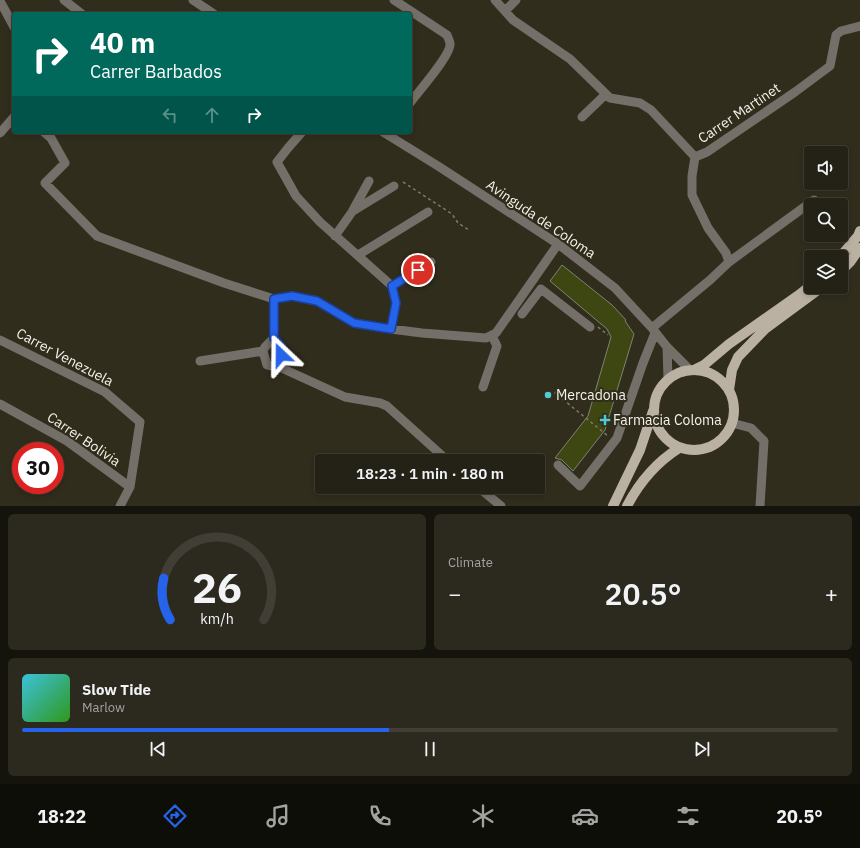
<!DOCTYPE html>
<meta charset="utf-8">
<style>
:root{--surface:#242216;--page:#2c2a1f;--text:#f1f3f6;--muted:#a3a4a1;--line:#413f35;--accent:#2563eb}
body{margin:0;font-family:"IBM Plex Sans",sans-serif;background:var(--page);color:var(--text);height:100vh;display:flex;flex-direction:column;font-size:15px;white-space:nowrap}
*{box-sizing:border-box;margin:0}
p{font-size:13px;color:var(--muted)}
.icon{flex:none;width:22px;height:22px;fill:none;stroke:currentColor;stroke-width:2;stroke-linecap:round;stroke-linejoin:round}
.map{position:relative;height:506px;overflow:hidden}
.panel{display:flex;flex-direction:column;gap:8px;padding:8px;background:#14130c;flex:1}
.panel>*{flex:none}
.hud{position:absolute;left:12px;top:12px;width:400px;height:122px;border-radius:4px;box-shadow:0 2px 6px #0003,0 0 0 1px var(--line);background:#00695c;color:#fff;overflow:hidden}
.controls{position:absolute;left:804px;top:146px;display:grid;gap:8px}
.controls a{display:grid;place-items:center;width:44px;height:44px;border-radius:4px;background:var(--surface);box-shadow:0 2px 6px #0003,0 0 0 1px var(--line);font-size:20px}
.speed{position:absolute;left:12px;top:442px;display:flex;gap:8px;font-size:20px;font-weight:700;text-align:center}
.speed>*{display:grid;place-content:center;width:52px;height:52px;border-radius:50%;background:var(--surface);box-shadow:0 2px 6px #0003,0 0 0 1px var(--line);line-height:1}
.speed .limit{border:6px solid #d22;background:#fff;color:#111}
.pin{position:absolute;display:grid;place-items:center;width:34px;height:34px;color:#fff;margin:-17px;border:2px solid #fff;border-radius:50%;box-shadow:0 1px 4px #0007}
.me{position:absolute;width:44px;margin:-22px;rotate:337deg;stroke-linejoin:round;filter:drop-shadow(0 0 3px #0008)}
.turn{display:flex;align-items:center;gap:14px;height:84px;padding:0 12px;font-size:18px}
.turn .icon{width:52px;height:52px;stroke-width:2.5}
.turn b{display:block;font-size:28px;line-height:34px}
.lanes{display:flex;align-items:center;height:38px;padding:0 12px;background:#0003;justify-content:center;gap:20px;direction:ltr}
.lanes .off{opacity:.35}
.big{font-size:30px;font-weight:600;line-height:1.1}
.panel .tile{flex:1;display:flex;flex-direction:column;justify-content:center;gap:6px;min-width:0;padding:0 14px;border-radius:6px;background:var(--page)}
.panel .dial{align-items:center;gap:0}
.dial svg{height:104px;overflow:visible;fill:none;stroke:var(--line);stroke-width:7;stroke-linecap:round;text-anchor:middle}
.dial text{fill:var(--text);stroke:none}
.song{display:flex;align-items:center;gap:12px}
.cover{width:48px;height:48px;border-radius:6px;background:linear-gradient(135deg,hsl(190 70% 55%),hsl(110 70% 35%))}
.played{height:4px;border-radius:2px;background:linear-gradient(90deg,var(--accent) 45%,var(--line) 45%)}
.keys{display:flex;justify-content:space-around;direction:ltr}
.heat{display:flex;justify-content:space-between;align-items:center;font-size:22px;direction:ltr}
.panel .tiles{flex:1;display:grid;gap:8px;grid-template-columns:1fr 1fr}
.tile:last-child{grid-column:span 2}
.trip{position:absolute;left:315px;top:454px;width:230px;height:40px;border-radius:4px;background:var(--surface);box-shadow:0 2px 6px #0003,0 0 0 1px var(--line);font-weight:600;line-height:40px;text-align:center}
.dock{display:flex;height:64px;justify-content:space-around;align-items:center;background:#0e0e09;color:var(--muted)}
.dock .icon{width:28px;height:28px}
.dock .current{color:var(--accent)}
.dock b{font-size:18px;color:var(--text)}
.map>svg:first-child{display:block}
.building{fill:#3e4612;stroke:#7f8372}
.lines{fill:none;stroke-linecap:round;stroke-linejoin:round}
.path{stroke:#7c796b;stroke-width:1.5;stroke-dasharray:3 3;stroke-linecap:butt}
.minor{stroke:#746f68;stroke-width:9}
.major{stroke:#bbb1a3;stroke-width:10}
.route-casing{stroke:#184099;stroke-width:10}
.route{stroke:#2563eb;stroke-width:7}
.poi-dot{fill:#51ccd4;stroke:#302d1d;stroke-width:1.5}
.labels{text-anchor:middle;stroke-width:4;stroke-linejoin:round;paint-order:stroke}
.street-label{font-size:14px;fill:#f5f3e9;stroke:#302d1d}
.poi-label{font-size:14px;fill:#f5f3e9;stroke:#302d1d;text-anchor:start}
</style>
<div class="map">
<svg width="860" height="506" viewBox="0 0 860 506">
<rect width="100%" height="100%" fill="#302d1d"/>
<path class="building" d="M562,265L612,305L626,320L625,321L634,334L605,430L573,471L562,460L555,458L588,416L611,337L607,329L550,281Z"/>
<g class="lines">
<path class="path" d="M403,182L452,214L458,223L469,230
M598,327L608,335
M556,391L555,393L608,436"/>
<path class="minor" d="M64,0L82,14
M193,0L214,14
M394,0L447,35C448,38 450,41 450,44C451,55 418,92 410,103
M495,0L513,20L570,59L610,98L640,103L651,110L695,157
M0,1L14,27
M505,11L516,0
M582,117L606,94
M44,132L51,138L65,163L45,183L97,236L224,283L274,299
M302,132L288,148L277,162L296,196L320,222L392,286L396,303L391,329
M383,132L438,166L558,244L615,288L652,328L667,347L690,370
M0,133L14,117
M695,157L707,152L795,92L830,66L836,35L841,31L860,26
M353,211L394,186
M335,236L352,212L369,181
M358,255L428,212
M729,262L814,200
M392,286L431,262
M522,314L541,289L590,327
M652,328L710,280L729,262L726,253L708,228L692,195V176L695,157
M274,338L265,347L263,351L267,365L271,366L275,365L345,397L380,403L387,406L448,461
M0,340L105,392L140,422L130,487L120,506
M667,347L668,379
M200,361L263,351
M275,365C283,351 284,350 274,338V299L292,296L317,301L354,323L391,329L422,333L486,338L496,333L558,244
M483,387L497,346L492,336
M0,404L67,441L130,487
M732,423L751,428L764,441L760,506
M558,465L580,486L617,438L643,363L655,333
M478,487L501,506"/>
<path class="major" d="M840,257L858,236L860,231
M841,271L850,262L860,248
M654 410a40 40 0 1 1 80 0a40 40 0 1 1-80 0Z
M694,370L704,365L729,344L800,294L811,285
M729,390L732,370L738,357L765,329L822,287
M613,506L640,450L653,411
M627,506C639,483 657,462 679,448"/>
</g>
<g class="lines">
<g class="route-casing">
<path id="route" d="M281,355V346L274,338V299L292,296L317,301L354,323L391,329L396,303L392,286L418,270"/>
</g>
<use href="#route" class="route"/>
</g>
<g class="poi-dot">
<circle cx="548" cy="395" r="4"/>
<path d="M603 414h4v4h4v4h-4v4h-4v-4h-4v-4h4z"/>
</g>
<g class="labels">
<g class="street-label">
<text transform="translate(739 113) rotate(-34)" y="5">Carrer Martinet</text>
<text transform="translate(541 219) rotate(34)" y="5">Avinguda de Coloma</text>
<text transform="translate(65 357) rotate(28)" y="5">Carrer Venezuela</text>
<text transform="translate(84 439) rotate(34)" y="5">Carrer Bolivia</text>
</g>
<g class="poi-label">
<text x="556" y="400">Mercadona</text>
<text x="613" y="425">Farmacia Coloma</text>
</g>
</g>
</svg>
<div class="controls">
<a><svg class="icon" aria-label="sound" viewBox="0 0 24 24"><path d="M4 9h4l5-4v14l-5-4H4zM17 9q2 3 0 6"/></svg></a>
<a><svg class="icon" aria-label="search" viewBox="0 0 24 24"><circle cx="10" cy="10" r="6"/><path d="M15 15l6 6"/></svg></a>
<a><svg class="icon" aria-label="layers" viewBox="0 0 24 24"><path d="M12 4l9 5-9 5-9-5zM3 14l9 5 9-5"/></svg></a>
</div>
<div class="speed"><div class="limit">30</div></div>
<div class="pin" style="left:418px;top:270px;background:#d93025"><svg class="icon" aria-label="arrive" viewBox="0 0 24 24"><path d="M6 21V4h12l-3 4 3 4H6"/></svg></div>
<svg class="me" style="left:281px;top:355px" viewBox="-20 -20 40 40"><path d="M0-17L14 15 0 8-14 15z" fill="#2563eb" stroke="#fff" stroke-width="4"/></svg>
<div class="trip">18:23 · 1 min · 180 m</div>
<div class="hud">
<div class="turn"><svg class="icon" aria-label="right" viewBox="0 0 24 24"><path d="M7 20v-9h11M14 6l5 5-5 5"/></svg><div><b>40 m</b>Carrer Barbados</div></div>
<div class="lanes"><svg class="icon off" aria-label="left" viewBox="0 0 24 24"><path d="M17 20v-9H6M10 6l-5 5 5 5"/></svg><svg class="icon off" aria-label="ahead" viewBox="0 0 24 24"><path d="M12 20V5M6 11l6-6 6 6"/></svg><svg class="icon" aria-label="right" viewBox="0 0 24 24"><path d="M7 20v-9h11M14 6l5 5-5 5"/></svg></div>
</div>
</div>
<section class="panel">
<div class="tiles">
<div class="tile dial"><svg viewBox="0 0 100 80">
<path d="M14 69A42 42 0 1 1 86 69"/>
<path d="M14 69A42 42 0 0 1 9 37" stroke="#2563eb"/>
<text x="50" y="56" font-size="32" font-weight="700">26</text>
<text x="50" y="72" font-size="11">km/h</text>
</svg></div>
<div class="tile"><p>Climate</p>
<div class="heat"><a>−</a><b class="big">20.5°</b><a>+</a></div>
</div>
<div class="tile">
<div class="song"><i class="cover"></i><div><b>Slow Tide</b><p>Marlow</p></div></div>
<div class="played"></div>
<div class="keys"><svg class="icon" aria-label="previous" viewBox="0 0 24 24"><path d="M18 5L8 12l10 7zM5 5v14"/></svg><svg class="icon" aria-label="pause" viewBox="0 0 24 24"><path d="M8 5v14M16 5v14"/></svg><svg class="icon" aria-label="next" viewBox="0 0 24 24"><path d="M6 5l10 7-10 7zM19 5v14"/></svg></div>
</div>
</div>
</section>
<nav class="dock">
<b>18:22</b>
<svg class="icon current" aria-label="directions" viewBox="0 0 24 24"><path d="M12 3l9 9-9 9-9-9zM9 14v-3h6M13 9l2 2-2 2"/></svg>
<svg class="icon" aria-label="music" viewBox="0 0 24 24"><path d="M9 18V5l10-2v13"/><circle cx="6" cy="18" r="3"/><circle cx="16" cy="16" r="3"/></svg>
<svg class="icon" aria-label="phone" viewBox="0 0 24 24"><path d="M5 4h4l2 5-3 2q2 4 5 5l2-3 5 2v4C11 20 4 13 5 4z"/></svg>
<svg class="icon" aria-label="climate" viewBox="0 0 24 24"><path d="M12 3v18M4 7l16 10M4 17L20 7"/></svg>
<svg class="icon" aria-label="car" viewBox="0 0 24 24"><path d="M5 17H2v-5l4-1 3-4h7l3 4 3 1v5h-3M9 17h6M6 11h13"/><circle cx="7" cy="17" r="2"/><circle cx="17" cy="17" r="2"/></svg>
<svg class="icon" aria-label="filters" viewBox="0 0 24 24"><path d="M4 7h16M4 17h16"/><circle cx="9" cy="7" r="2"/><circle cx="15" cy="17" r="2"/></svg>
<b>20.5°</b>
</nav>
